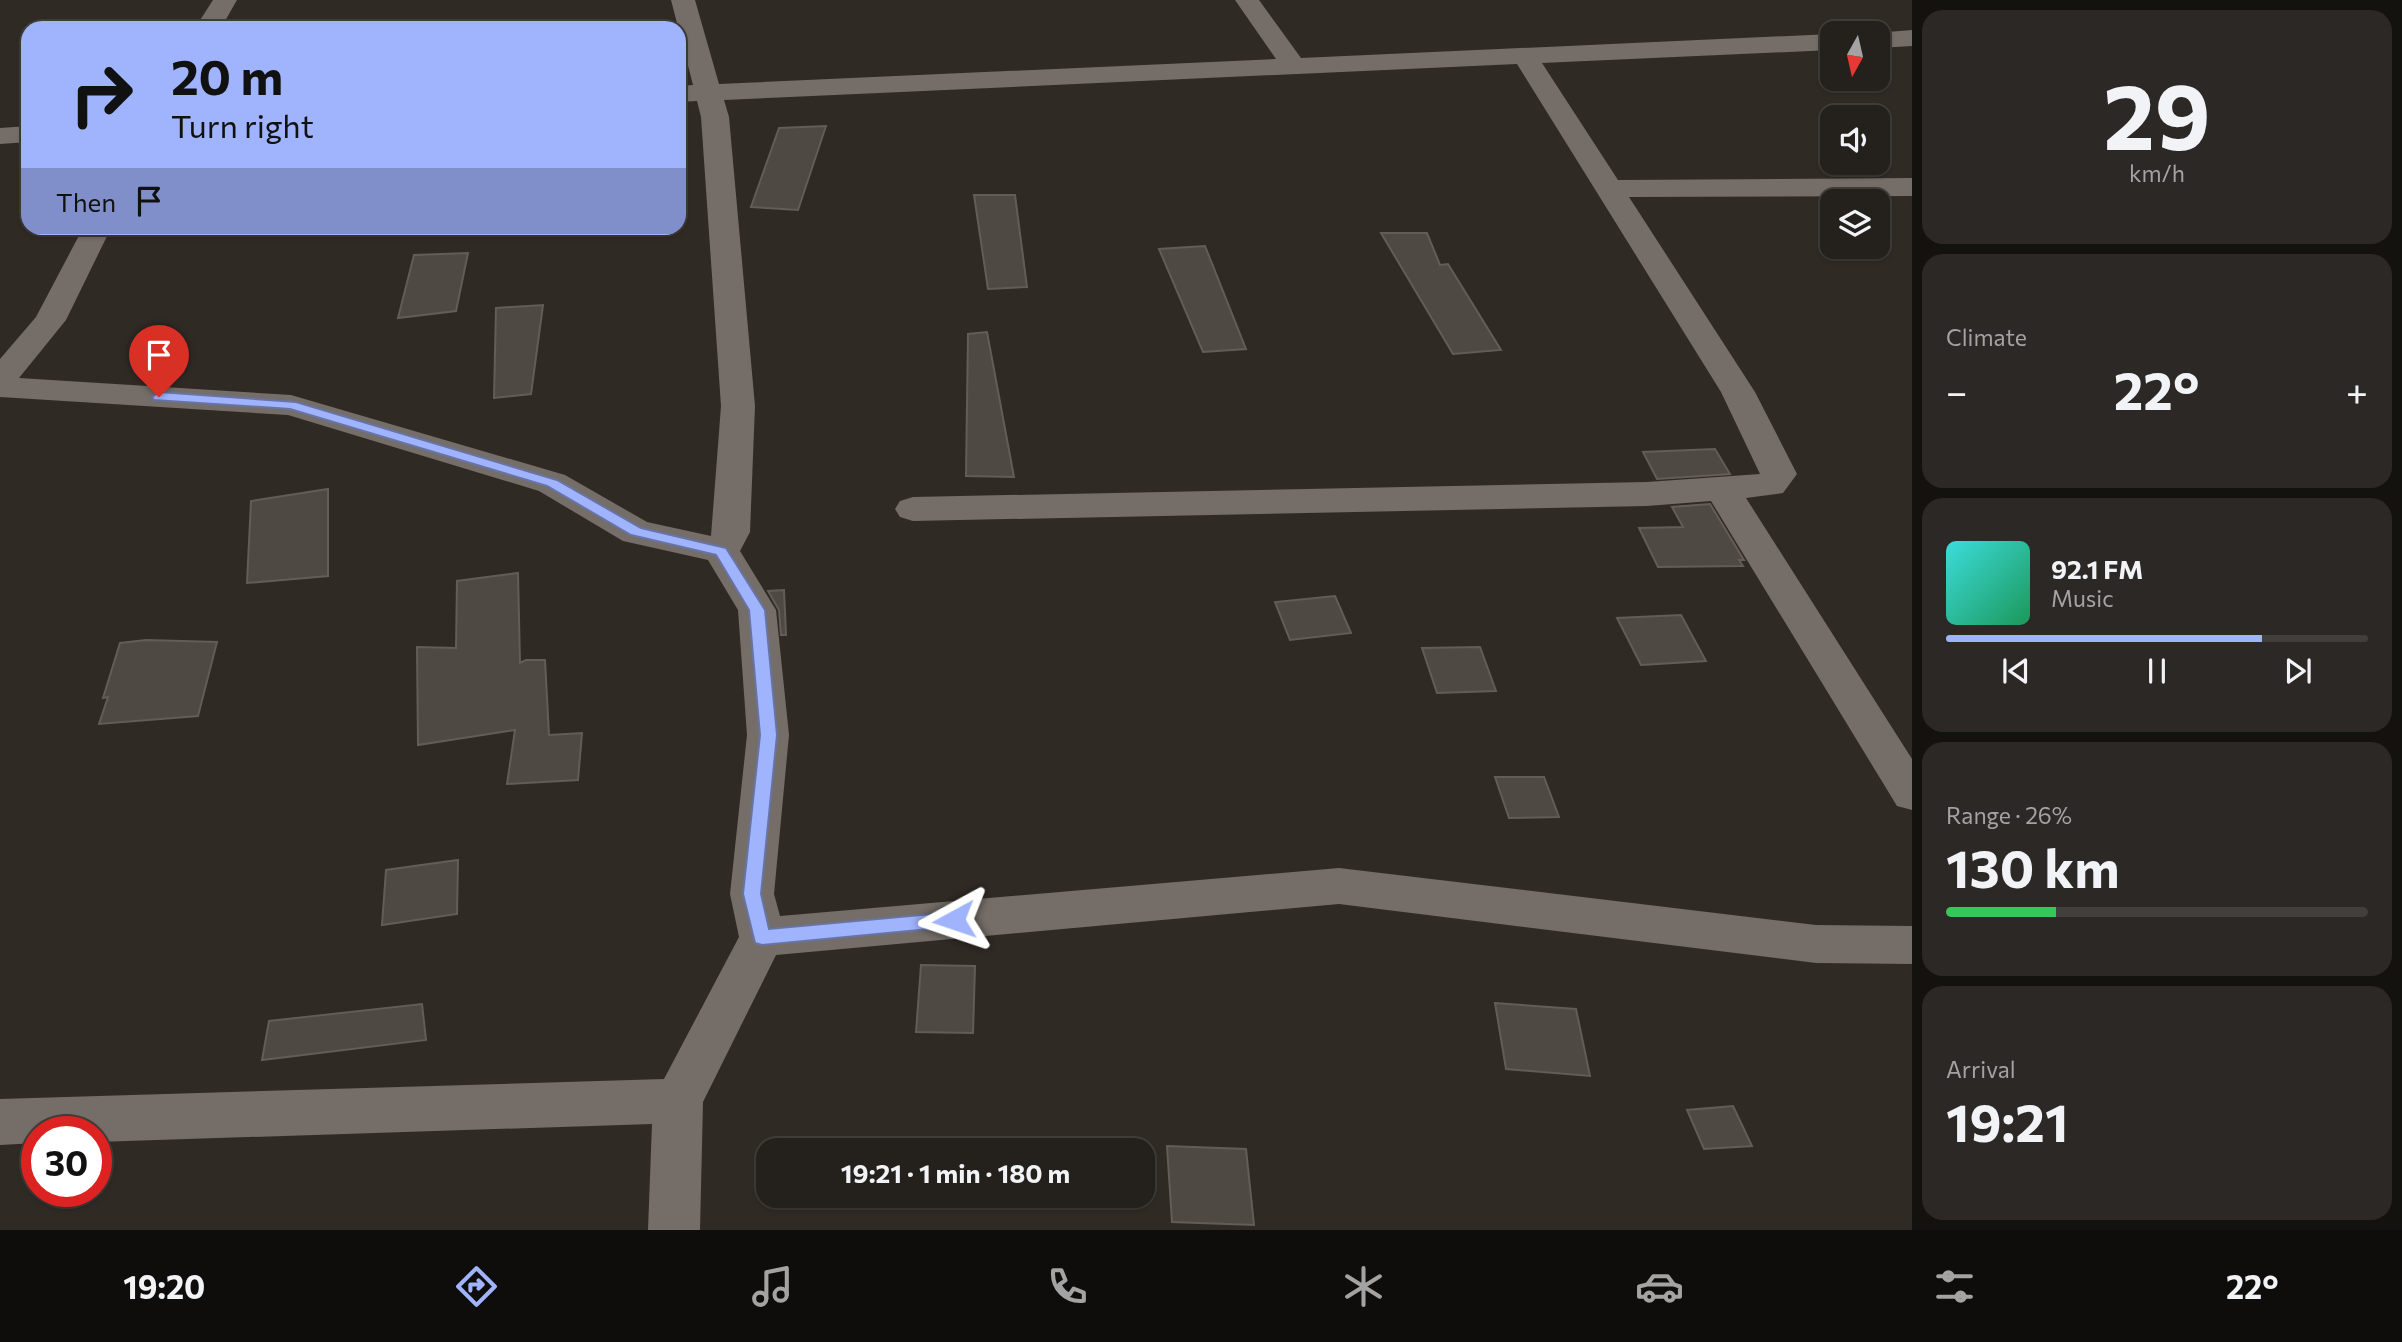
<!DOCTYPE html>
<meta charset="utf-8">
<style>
:root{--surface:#24201c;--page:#2c2825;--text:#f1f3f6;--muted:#a3a3a3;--line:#413e3b;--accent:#a0b3fd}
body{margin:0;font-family:Commissioner,sans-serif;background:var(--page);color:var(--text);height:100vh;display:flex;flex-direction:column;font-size:26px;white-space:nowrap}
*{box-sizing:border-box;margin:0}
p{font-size:23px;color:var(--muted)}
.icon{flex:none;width:38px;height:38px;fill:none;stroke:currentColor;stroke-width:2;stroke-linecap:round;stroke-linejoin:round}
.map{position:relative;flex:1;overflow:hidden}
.drawer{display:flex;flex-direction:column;gap:10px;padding:10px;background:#14120f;width:490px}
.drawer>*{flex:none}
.guide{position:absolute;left:21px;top:21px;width:665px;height:214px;border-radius:21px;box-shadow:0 2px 5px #0004,0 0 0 2px var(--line);background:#a0b3fd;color:#111;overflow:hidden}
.needle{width:46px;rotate:188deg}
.controls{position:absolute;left:1820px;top:21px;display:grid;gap:14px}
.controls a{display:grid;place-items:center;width:70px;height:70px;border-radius:14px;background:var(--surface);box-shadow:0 2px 5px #0004,0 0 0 2px var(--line);font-size:35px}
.speed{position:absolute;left:21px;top:1116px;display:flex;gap:14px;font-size:35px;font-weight:700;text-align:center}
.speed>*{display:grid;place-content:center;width:91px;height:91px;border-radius:50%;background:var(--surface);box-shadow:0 2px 5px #0004,0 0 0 2px var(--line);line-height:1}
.speed .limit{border:10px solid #d22;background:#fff;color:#111}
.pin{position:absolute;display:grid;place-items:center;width:60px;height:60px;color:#fff;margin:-72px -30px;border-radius:50% 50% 50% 0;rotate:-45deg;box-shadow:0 0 7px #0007}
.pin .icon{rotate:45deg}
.me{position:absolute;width:77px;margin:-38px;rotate:265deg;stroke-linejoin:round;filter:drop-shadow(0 0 5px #0008)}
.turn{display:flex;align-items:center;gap:24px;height:147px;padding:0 35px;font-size:32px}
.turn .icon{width:91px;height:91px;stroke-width:2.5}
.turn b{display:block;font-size:49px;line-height:60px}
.then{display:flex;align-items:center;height:66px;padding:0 35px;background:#0003;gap:14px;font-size:26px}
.big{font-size:52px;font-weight:700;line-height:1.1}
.drawer .card{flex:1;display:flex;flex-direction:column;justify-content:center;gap:10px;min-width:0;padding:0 24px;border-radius:21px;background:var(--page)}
.drawer .dial{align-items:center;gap:0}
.dial b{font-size:91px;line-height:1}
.song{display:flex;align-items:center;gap:21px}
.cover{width:84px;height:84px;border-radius:10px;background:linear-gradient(135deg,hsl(180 70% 55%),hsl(150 70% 35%))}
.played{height:7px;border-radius:4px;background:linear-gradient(90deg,var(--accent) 75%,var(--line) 75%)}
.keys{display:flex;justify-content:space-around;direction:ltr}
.heat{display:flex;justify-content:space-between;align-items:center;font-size:38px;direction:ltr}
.charge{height:10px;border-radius:5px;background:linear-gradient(90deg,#34c759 26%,var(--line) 0)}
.trip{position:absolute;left:756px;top:1138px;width:399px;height:70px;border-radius:21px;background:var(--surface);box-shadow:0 2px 5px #0004,0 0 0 2px var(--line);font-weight:700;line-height:70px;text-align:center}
.dock{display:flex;height:112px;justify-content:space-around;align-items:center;background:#0e0d0b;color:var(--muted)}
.dock .icon{width:49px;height:49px}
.dock .active{color:var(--accent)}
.dock b{font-size:32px;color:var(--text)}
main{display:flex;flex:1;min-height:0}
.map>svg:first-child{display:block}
.building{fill:#4f4943;stroke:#635c57;stroke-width:2}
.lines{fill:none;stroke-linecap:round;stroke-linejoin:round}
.minor{fill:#746d68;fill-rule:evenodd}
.route{fill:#a0b3fd;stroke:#6874a4;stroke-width:2}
</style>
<main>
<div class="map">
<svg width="1912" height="1230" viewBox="0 0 1912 1230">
<rect width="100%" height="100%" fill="#302a25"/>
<path class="building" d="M826,126L798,210L751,207L779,128Z
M974,195H1015L1027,287L988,289Z
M1381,233H1427L1440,265L1448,264L1501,350L1453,354Z
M1205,246L1246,349L1203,352L1159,249Z
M468,253L456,311L398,318L414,255Z
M543,305L531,394L494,398L496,308Z
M987,332L1014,477L966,476L968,334Z
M1715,449L1730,474L1657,479L1643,452Z
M328,489V576L247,583L251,501Z
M1710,504L1744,560H1739L1743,566L1658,567L1639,528L1683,527L1672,507Z
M518,573L520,663L526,660H545L549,735L582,733L578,780L507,784L515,730L418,745L417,647L456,648L457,581Z
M784,590L786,635H781L779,610L768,591Z
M1335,596L1351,633L1290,640L1275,602Z
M1681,615L1706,661L1641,665L1617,618Z
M146,640L217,642L198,716L99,724L108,697L103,698L120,643Z
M1480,647L1496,691L1437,693L1422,648Z
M1495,777H1544L1559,817L1509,818Z
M458,860L457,914L382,925L386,870Z
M921,965L975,966L973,1033L916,1032Z
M1495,1003L1576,1009L1590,1076L1506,1069Z
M422,1004L426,1040L262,1060L269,1021Z
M1733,1106L1752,1146L1704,1149L1687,1110Z
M1167,1146L1246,1149L1254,1225L1172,1222Z"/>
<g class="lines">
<path class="minor" d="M213,0H237L221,28H195Z
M671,0H695L719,84L1276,59L1235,0H1259L1301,58L1832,34V50L1542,63L1618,180L1912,178V196L1629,197L1755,392L1797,474L1783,493L1746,498L1912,759V810L1897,806L1711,501L1647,506L913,521L900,517L895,509L900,501L913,497L1647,482L1760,474L1721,392L1517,64L724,100L729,117L755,406L750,532L740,551L776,610L789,735L774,894L780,916L1339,868L1816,925L1912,926V964L1816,963L1339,904L776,955L703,1102L700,1230H648L652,1124L96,1142V1132H37V1143L0,1145V1099L664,1079L739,937L730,894L747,735L738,610L708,560L623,541L539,491L288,415L0,397V359L36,317L83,228H111L66,320L19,378L291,395L565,475L647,522L711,536L721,406L701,117L697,101L679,102V86L693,85Z
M1912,30V46L1878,48V33H1875Z
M28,126V142L0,144V128Z"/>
</g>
<path class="route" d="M159,392L296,402L557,480L641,528L726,548L765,610L777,735L761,894L769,929L954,912L961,915L963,920L961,926L762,945L755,943L743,894L760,735L749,610L716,555L631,535L547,486L290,409L154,400L152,397Z"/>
</svg>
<div class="controls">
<a><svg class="needle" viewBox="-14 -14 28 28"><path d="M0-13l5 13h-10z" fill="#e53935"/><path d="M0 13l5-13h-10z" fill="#a3a3a3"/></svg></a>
<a><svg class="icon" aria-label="sound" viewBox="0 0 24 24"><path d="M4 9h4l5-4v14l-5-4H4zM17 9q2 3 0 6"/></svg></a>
<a><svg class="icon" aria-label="layers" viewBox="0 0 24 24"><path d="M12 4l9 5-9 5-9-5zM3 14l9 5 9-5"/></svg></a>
</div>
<div class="speed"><div class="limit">30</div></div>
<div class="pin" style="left:159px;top:397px;background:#d93025"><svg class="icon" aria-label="arrive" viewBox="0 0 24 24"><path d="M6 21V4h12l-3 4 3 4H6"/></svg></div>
<svg class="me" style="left:954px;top:920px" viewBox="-20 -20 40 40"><path d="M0-17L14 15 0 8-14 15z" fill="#a0b3fd" stroke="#fff" stroke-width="4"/></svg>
<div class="trip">19:21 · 1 min · 180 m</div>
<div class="guide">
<div class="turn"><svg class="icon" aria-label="right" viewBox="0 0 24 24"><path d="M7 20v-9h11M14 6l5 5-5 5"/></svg><div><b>20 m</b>Turn right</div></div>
<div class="then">Then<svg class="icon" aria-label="arrive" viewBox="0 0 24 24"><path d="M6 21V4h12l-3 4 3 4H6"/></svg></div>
</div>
</div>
<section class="drawer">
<div class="card dial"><b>29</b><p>km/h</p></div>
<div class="card"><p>Climate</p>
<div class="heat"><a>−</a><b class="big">22°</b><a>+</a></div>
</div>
<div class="card">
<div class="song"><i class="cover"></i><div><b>92.1 FM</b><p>Music</p></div></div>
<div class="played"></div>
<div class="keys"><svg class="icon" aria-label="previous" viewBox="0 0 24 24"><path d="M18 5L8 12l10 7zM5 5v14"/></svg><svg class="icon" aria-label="pause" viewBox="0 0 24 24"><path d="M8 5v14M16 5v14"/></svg><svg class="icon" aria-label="next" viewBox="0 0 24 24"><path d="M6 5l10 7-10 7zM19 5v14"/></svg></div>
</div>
<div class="card"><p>Range · 26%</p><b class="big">130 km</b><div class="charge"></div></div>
<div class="card"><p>Arrival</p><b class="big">19:21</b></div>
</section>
</main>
<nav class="dock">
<b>19:20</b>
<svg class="icon active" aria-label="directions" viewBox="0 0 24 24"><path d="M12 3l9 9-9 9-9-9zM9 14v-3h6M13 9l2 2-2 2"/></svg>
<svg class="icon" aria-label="music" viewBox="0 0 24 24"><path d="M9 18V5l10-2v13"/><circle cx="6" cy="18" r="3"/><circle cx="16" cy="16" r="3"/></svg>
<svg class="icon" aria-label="phone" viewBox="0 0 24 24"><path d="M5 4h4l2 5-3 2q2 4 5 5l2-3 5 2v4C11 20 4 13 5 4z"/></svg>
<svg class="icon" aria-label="climate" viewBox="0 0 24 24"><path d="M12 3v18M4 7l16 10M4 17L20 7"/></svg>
<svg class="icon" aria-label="car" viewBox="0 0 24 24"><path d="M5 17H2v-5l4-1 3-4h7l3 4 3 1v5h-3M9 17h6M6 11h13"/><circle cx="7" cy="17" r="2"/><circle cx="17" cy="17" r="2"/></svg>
<svg class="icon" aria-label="filters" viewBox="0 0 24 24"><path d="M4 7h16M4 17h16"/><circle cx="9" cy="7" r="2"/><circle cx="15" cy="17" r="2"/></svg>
<b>22°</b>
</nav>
